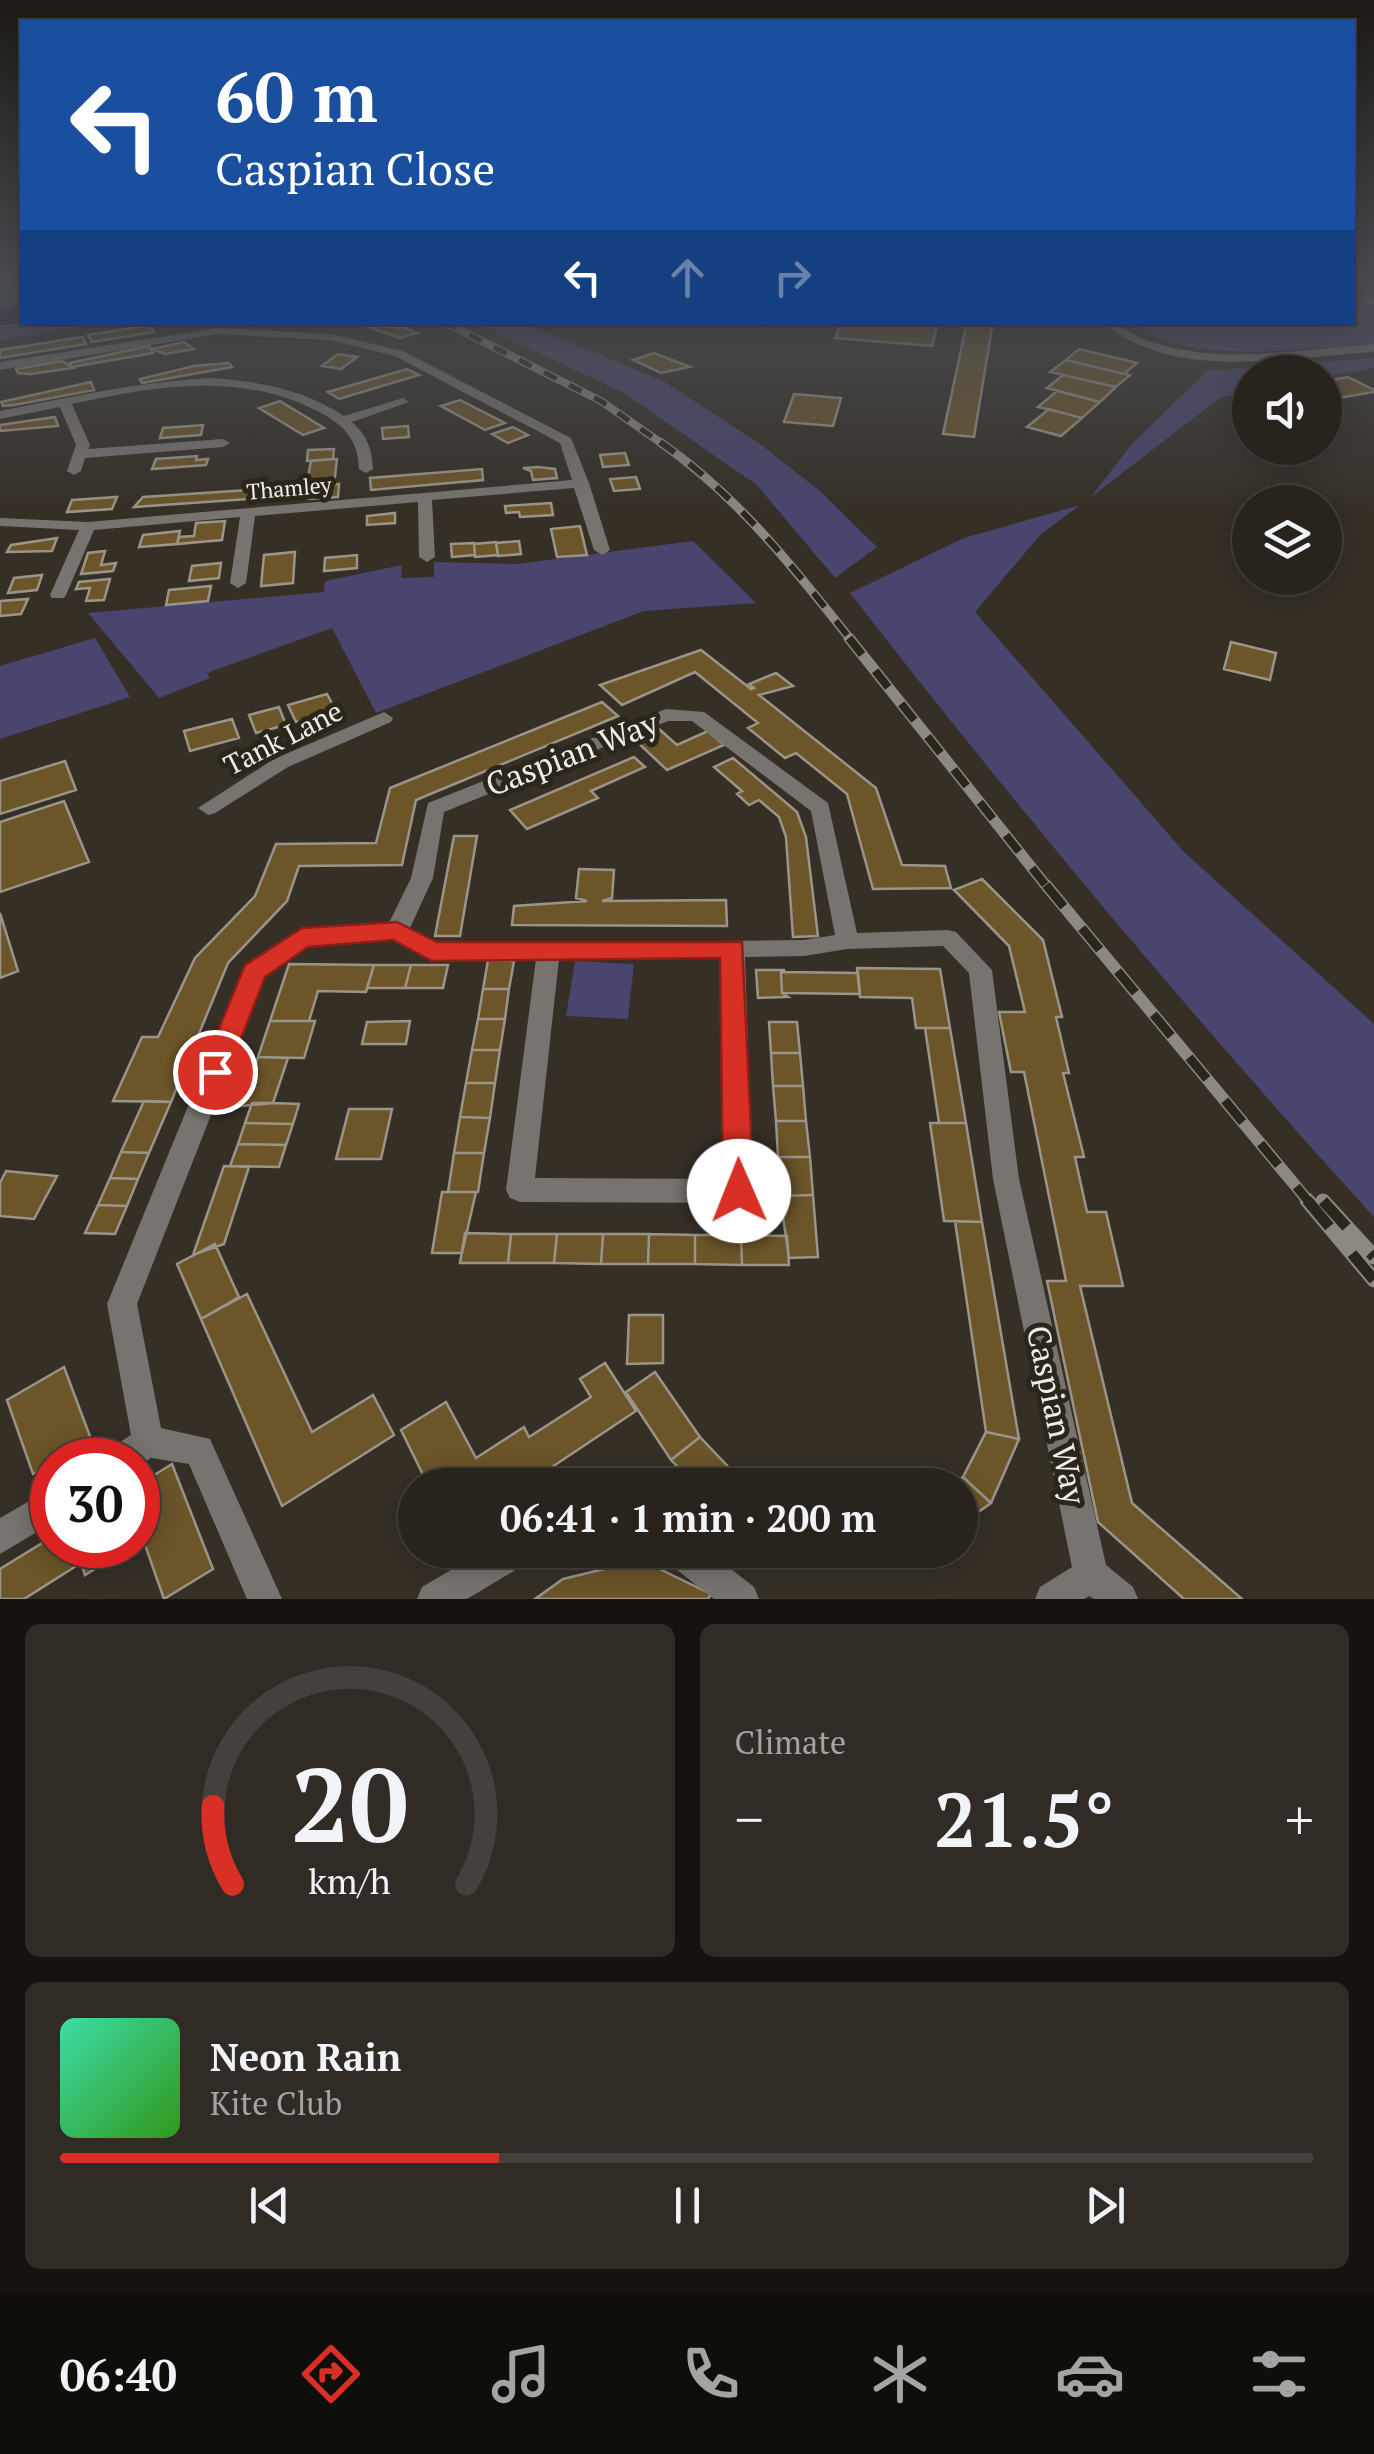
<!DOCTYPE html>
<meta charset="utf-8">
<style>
:root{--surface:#28231c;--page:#302b25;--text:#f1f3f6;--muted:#a5a4a3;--line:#44403b;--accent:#d93025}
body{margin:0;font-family:"PT Serif",serif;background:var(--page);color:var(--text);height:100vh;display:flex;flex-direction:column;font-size:38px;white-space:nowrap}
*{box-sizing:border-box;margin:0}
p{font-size:32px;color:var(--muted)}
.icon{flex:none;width:55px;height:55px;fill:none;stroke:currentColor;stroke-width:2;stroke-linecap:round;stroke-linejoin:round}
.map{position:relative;height:1599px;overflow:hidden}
.sheet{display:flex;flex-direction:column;gap:25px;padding:25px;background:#16130f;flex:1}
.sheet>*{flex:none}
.hud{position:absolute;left:20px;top:20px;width:1335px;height:305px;border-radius:0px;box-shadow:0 5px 25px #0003,0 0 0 2px var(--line);background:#1a4fa0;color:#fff;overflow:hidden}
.controls{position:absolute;left:1232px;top:355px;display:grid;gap:20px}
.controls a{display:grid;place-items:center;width:110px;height:110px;border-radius:50%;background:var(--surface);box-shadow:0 5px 25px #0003,0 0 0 2px var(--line);font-size:50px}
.speed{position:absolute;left:30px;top:1438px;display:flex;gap:20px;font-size:50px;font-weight:700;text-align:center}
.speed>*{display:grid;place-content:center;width:130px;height:130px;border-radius:50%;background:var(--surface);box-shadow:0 5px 25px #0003,0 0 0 2px var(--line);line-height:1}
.speed .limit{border:15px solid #d22;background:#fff;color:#111}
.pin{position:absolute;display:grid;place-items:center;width:85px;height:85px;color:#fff;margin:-42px;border:5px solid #fff;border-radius:50%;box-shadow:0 2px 10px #0007}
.me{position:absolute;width:110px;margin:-55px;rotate:359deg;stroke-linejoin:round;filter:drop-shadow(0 0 8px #0008)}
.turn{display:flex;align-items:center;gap:35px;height:210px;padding:0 30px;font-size:45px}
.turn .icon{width:130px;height:130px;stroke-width:2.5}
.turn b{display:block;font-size:70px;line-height:85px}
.lanes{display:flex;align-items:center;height:95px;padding:0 30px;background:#0003;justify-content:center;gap:50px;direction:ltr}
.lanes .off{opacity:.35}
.big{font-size:75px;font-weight:800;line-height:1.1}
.sheet .card{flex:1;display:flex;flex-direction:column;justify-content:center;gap:15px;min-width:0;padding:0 35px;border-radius:15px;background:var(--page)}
.sheet .dial{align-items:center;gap:0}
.dial svg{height:260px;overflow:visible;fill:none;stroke:var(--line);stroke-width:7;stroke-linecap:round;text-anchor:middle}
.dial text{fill:var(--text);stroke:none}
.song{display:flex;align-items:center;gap:30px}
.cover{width:120px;height:120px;border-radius:15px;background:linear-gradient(135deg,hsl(160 70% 55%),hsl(110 70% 35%))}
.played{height:10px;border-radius:5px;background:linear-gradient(90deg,var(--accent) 35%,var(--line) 35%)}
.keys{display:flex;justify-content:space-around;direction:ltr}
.heat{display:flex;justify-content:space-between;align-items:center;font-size:55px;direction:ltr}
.sheet .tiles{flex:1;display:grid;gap:25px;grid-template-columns:1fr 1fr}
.card:last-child{grid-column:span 2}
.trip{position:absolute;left:398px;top:1468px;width:580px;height:100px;border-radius:50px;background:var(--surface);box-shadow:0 5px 25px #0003,0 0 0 2px var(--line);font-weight:800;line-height:100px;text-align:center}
.tab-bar{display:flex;height:160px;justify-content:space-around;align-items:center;background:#100e0b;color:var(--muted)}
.tab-bar .icon{width:70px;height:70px}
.tab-bar .active{color:var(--accent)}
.tab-bar b{font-size:45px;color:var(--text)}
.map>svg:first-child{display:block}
.green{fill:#49456e}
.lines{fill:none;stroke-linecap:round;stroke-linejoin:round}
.river{fill:#150e32;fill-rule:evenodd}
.building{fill:#6b5529;stroke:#9b9589;stroke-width:2.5}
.street{fill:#77746f;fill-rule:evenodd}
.rail-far4-casing{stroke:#8d8881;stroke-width:8}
.rail-far3-casing{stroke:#8d8881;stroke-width:9}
.rail-far2-casing{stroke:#8d8881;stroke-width:11}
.rail-far1-casing{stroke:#8d8881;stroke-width:12}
.rail-casing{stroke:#8d8881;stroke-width:15}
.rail-far4{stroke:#2b261c;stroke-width:5;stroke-dasharray:14;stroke-linecap:butt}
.rail-far3{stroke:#2b261c;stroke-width:6;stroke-dasharray:18;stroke-linecap:butt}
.rail-far2{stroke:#2b261c;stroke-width:8;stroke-dasharray:21;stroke-linecap:butt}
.rail-far1{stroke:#2b261c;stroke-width:9;stroke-dasharray:28;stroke-linecap:butt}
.rail{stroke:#2b261c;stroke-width:11;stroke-dasharray:35;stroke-linecap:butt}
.route{fill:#d93025;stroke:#8d1f18;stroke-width:2.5}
.labels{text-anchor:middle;stroke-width:10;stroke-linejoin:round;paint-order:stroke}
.far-street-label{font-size:22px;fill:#f0ede7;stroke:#2b261c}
.street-label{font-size:28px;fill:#f0ede7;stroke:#2b261c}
.near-street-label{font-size:32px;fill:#f0ede7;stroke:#2b261c}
</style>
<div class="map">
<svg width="1374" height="1599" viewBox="0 0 1374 1599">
<rect width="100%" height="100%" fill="#352f26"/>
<path class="green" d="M0,289H22V322L104,323L0,340Z
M1353,306L1374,307V344C1299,347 1196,368 1131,323L1352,322Z
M475,323H524L665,382L760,444L821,492L877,547L835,578L757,485L624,393Z
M1374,358V368L1325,377V372H1250V391L1221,397L1091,497L1131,445L1207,371Z
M1080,505L1040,535L975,612L1184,852L1374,1024V1217C1191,1016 1017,808 850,593L964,538Z
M693,541L756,603L644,611L376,713L332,628L207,673L210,678L159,698L88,613L324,592L325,581L402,565L401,578L434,577V562L517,564Z
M95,638L130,697L0,739V666Z
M575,961L634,964L628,1019L566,1016Z"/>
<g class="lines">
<path class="river" d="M22,307L24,322L0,325V309Z"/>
</g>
<path class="building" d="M842,322H938L932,346L835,338Z
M967,322H993L974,437L943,434Z
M150,325L154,332L92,342L88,335Z
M381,326L406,328L417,333L400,338L371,328Z
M83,337L86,344L0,358V350Z
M184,342L194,349L165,354L152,349Z
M149,346L153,353L72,367L70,363Z
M1079,349L1137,363L1124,374L1066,360Z
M654,353L690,367L661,373L633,360Z
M338,354L357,357L341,369L322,366Z
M1066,360L1124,374L1130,375L1116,387L1050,372Z
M62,361L73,368L30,374L18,373L16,369Z
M229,363L232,367L142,383L140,379L194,366Z
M407,369L419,375L339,399L328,392Z
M1063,375L1116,387L1100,402L1047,388Z
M1348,377L1374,390V392L1339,398L1325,390V381Z
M91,382L94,390L14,405L3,406L1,402Z
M1057,391L1100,402L1082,418L1038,407Z
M794,394L841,398L833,426L784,422Z
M460,400L505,423L485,430L441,406Z
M280,401L324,428L303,435L259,408Z
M1049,409L1082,418L1061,436L1027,427Z
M55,417L58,426L0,431V425Z
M203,425L201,435L160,438L163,428Z
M408,426L409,437L383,439L382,428Z
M513,427L528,435L508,443L492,434Z
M334,449L333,459L307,461L308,450Z
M625,453L629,465L603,467L600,455Z
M197,456L196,460L208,459L206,465L152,469L156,459Z
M333,459H337L334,485L306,487L311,461Z
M538,467L555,469L557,478L533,480L531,471L523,468Z
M482,469L483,480L371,490L370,478Z
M636,477L640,489L614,491L610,479Z
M339,484L338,497L308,499L310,487Z
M262,489L277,491L276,497L134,507L143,497Z
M117,497L112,509L67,512L72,500Z
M551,503L553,515L520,517L519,512L506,513L505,506Z
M395,513V523L367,525V516Z
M225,521L222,540L177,544L179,537L194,536L196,523Z
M580,526L587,555L557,557L551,529Z
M180,531L177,544L139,547L143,535Z
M57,538L52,551L7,552L11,545Z
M519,541L521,554L498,556L496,543Z
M496,542L498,555L475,557L474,544Z
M474,543L475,555L452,557L451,544Z
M105,551L101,565L116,563L113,571L81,574L88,553Z
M295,552L293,583L261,586L264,555Z
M357,555V568L324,571L325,558Z
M221,563L219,578L189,581L192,566Z
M42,575L37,590L8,593L14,578Z
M110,579L104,600L86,601L90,588L76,589L79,582Z
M211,586L208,601L166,605L169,590Z
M28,599L21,614L0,616V601Z
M1231,642L1276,653L1270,680L1224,669Z
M701,650L751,689L754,688L749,684L776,673L793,686L759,695L876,788L902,865L945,866L951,888L873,889L847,794L796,753L785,758L748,728L758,723L695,672L622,705L600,685Z
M327,694L336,711L296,722L288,705Z
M602,702L618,716L416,800L402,865L299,866L287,901L228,963L171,1102L113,1101L142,1037H158L195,958L255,896L276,844L376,843L390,788Z
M279,707L286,725L256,733L249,715Z
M232,719L239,738L190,751L184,731Z
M659,729L677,745L708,731L724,745L667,770L634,739Z
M634,757L645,767L591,791L598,798L527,829L510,810Z
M733,758L797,812L806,837L818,936L793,937L786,837L779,817L759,800L749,805L737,794L742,791L714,767Z
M65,761L76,790L0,814V781Z
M64,801L89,862L0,892V822Z
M454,836H477L460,936H435Z
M579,869L614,870L612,898L602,901L726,900L727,926L512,925L514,906L587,901L576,898Z
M982,879L1043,940L1062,1017H1056L1069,1073H1063L1084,1157H1075L1087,1212H1106L1123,1286H1080L1132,1503L1242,1599H1184L1098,1522L1047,1281H1066L1024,1072H1011L999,1012H1025L1009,946L954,890Z
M0,913L18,971L0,978Z
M488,960L514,961L509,989H483Z
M289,964L374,965L366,992L318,991L309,1021H270Z
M374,965H411L405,988H367Z
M411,965H448L443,988H405Z
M857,968L940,969L950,1028H916L912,998L860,997Z
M756,970H785L781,972L782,993L788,997L758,998Z
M781,972L858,973L860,994L782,993Z
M483,989H509L505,1019H478Z
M478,1019H505L500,1050H472Z
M270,1021H315L304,1058L258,1057Z
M410,1021L406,1044H362L367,1022Z
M769,1022H797L800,1053H771Z
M925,1028H950L966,1123H939Z
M472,1050H500L495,1083H466Z
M771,1053H800L803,1086H773Z
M258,1057L288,1058L273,1103L241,1106Z
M466,1083H495L490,1118L460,1117Z
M773,1086H803L806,1121H776Z
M144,1101L171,1102L149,1153L121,1152Z
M252,1103H273L299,1104L293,1124L245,1123Z
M349,1109H392L381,1159H336Z
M460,1117L490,1118L484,1153H454Z
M776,1121H806L810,1157H778Z
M245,1123L293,1124L286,1145L238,1144Z
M930,1123H966L982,1222L944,1221Z
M238,1144L286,1145L279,1167L230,1166Z
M121,1152L149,1153L138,1179L110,1178Z
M454,1153H484L478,1192H448Z
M778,1157H810L813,1195L781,1196Z
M224,1166L249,1167L224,1244L193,1255Z
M6,1171L57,1176L34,1219L0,1216V1183Z
M110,1178L138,1179L127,1206L98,1205Z
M442,1192H476L462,1253H432Z
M813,1195L818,1257L789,1258L780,1196Z
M98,1205L127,1206L115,1234L85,1233Z
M955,1221L982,1222L1019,1439L986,1432Z
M465,1233L511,1234L508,1263H460Z
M511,1234H557L554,1263H508Z
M557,1234H603L601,1264L554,1263Z
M603,1234H649L648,1264H601Z
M649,1234L695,1235V1264H648Z
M695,1235H741L742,1265L695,1264Z
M741,1235L787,1236L789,1265H742Z
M215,1244L239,1297L201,1319L177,1264Z
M247,1294L312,1432L373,1395L394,1435L282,1506L201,1319Z
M629,1315H663V1363L627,1364Z
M605,1363L636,1411L525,1485H428L401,1430L446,1402L476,1458L524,1427L529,1437L591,1397L580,1379Z
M64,1367L91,1439L33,1474L7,1400Z
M655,1372L700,1437L671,1460L626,1392Z
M986,1432L1019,1439L991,1503L963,1477Z
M700,1437L738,1477L732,1485H695L671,1460Z
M172,1464L213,1569L164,1599L143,1539L138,1542V1485Z
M963,1477L991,1503L960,1525V1485H951Z
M52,1537V1545H133L85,1575L81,1563L24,1599H0V1569Z
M845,1550H881L882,1558L845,1557Z
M881,1550H917L918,1557L882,1558Z
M641,1560L711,1594L708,1599H535L563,1579Z"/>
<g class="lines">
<path class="street" d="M1102,322C1120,322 1128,333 1144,339C1161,346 1178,349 1196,352C1255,359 1315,348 1374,344V352C1287,357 1175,383 1102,322Z
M218,328L330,334L403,351L571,438L589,483L610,550L602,555L594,550L574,488L432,500L435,557L427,562L419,557L418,502L255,516L246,583L238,588L230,583L240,517L94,530L66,595L64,598H52L50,595L79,530L0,526V518L88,522L572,480L560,443L395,356L330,340L218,334L0,370V362Z
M209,378C258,381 303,389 344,416L403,398L409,402L352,422C367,435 372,449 373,469L366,473L359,469C358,435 339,421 309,407C234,372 150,387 72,404L90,445L88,449L223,439L230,443L223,447L85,458L81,471L74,475L67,471L76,445L60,407L0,419V411C70,397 138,382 209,378Z
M666,709L704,712L828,803L857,933L948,930L956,932L992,970L1019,1179L1106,1565L1133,1587L1138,1599H1094L1089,1596L1084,1599H1035L1040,1587L1072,1567L993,1179L969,973L943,946L847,949L804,956L745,957L753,1191L749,1199L739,1203L520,1202L510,1198L506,1190L536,959L432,960L393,939L308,946L265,977L137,1304L161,1428L210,1439L282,1599H247L189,1464L151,1458L138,1467V1460H104L109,1449L131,1435L107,1304L243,972L247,966L295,932L389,923L411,878L428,803ZM668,721H692L811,811L835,935L804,940L436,944L410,928L433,878L444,812ZM722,957L725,1179L535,1178L559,959Z
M384,712L393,718L391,722L288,767L215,813L208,815L198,808L274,759Z
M52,1488V1523L0,1554V1518Z
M485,1550H534L529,1562L467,1599H417L422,1587Z
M662,1550H707L754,1587L759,1599H714L667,1562Z"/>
<g class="rail-far4-casing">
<path id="rail-far4" d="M1352,300L1374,301
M444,322L601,401L664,445"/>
</g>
<g class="rail-far3-casing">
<path id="rail-far3" d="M660,442C738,496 793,567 851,640"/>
</g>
<g class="rail-far2-casing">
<path id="rail-far2" d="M849,638L1048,888"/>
</g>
<g class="rail-far1-casing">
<path id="rail-far1" d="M1046,885L1309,1202"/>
</g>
<g class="rail-casing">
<path id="rail" d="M1307,1200L1374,1280
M1323,1201L1374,1257"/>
</g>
<use href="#rail-far4" class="rail-far4"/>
<use href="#rail-far3" class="rail-far3"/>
<use href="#rail-far2" class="rail-far2"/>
<use href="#rail-far1" class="rail-far1"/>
<use href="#rail" class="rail"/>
</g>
<linearGradient id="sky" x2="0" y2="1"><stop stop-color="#1d1a15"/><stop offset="0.56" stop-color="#4b4d52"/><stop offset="1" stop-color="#4b4d52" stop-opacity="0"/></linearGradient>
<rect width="1374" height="513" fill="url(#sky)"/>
<path class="route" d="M397,922L437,942H742L754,1191L750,1201L739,1205L728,1201L723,1191L720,958L432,961L393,940L308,947L265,977L225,1080H205L201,1072L245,965L302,928Z"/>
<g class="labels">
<g class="far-street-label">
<text transform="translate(289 488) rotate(-5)" y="8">Thamley</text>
</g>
<g class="street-label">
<text transform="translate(283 738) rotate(-27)" y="10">Tank Lane</text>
</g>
<g class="near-street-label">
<text transform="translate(572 754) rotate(-21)" y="11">Caspian Way</text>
<text transform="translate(1056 1415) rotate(78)" y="11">Caspian Way</text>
</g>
</g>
</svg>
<div class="controls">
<a><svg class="icon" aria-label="sound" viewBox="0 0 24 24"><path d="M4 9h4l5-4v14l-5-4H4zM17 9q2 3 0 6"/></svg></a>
<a><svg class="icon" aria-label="layers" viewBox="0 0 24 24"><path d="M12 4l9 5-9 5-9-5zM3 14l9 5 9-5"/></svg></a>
</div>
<div class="speed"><div class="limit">30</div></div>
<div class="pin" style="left:215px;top:1072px;background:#d93025"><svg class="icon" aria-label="arrive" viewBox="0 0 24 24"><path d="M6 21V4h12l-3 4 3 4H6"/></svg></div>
<svg class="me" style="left:739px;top:1191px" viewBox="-20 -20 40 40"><circle r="19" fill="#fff"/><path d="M0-13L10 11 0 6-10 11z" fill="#d93025"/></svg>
<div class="trip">06:41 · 1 min · 200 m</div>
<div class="hud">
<div class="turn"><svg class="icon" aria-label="left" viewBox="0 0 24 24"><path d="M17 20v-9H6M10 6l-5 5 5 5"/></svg><div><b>60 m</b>Caspian Close</div></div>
<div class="lanes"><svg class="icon" aria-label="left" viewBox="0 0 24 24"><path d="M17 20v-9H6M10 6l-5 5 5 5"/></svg><svg class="icon off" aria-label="ahead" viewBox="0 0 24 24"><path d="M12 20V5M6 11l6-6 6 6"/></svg><svg class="icon off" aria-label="right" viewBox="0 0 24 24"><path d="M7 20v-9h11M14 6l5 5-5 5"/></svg></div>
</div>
</div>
<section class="sheet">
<div class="tiles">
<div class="card dial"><svg viewBox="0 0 100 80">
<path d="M14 69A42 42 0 1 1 86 69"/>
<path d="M14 69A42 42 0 0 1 8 45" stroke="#d93025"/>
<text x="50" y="56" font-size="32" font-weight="700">20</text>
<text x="50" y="72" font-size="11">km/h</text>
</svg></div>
<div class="card"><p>Climate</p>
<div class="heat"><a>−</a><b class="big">21.5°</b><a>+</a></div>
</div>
<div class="card">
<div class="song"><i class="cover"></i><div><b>Neon Rain</b><p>Kite Club</p></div></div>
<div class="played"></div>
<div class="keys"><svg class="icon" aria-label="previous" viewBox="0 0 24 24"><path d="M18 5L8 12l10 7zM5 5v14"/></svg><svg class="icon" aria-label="pause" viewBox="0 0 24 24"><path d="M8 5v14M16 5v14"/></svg><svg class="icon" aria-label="next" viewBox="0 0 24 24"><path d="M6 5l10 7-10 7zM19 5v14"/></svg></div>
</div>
</div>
</section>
<nav class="tab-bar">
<b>06:40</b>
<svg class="icon active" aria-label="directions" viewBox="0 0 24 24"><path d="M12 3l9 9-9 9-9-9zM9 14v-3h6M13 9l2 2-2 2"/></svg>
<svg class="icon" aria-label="music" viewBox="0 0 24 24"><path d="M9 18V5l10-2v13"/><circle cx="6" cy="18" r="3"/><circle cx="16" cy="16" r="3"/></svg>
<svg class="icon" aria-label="phone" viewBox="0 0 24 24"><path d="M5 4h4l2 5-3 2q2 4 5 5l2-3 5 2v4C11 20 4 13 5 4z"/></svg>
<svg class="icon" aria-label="climate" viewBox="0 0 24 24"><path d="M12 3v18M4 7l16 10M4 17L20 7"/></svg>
<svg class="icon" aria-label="car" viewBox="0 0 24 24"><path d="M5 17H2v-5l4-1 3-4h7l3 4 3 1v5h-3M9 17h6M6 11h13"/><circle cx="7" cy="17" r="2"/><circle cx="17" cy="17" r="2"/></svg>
<svg class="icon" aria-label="filters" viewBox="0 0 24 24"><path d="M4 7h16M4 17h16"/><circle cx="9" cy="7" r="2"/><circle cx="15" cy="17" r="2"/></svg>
</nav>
